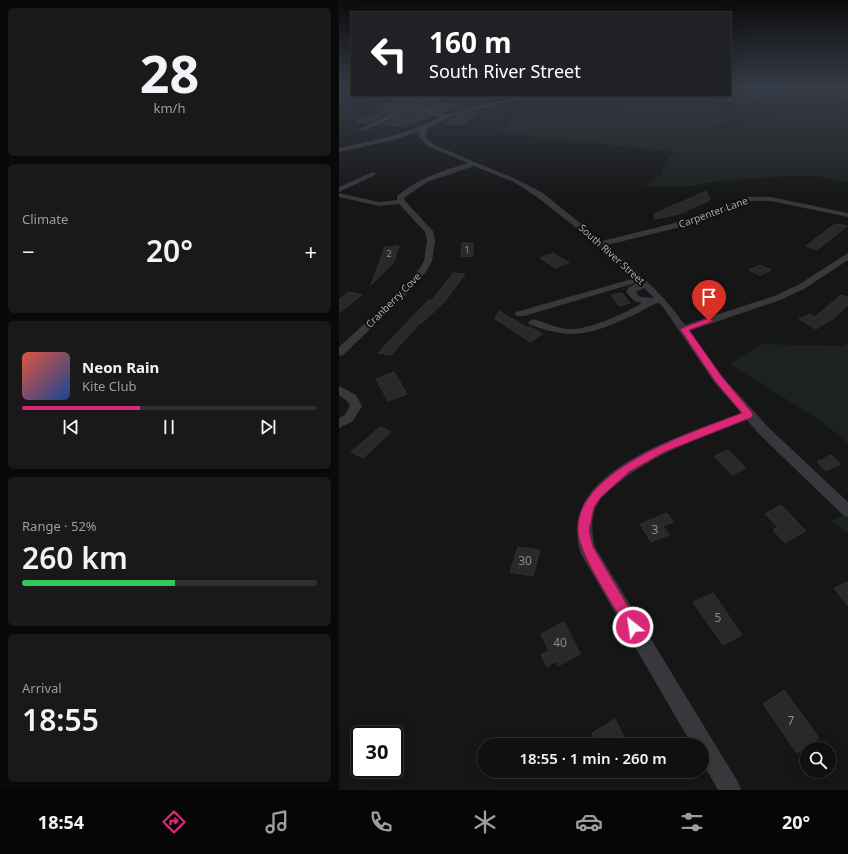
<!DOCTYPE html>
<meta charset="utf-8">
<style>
:root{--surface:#101011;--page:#19191a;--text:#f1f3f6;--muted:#9c9d9f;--line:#303031;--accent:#db2777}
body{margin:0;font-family:"Noto Sans",sans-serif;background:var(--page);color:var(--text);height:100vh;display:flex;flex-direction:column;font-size:15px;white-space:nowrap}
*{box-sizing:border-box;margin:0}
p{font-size:13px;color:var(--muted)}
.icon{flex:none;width:22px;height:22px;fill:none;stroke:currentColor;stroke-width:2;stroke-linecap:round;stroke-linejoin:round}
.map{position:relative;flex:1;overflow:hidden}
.side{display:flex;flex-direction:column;gap:8px;padding:8px;background:#090909;width:339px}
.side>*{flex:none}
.hud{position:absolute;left:12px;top:12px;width:380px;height:84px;border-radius:0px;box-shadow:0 4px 16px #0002,0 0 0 1px var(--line);background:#202124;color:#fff;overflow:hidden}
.buttons{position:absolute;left:461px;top:742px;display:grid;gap:8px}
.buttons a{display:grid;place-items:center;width:36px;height:36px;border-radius:50%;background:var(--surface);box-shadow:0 4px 16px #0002,0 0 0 1px var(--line);font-size:20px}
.speed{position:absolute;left:12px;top:726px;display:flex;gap:8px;font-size:20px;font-weight:700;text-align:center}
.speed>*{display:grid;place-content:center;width:52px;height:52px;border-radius:50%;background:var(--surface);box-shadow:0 4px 16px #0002,0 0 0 1px var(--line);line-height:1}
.speed .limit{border:2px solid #111;border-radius:6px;background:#fff;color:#111}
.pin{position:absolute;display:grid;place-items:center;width:34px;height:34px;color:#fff;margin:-41px -17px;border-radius:50% 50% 50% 0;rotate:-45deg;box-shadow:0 0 4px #0007}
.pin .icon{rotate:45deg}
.me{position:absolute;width:44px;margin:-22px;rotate:330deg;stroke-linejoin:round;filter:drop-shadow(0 0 3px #0008)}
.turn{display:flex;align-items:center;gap:14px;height:84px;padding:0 12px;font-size:18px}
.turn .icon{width:52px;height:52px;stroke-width:2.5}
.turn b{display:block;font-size:28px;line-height:34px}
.big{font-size:30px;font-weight:600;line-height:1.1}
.side .tile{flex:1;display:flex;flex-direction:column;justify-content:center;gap:6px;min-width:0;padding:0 14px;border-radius:6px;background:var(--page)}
.side .dial{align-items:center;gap:0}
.dial b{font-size:52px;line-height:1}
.song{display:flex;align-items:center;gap:12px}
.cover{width:48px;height:48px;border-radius:6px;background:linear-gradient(135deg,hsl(10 70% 55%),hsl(220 70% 35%))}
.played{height:4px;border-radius:2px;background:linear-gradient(90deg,var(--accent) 40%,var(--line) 40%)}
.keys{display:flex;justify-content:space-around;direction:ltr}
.heat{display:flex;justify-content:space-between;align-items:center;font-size:22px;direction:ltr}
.charge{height:6px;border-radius:3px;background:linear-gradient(90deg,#34c759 52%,var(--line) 0)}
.trip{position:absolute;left:138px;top:738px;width:232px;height:40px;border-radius:20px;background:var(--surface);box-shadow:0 4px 16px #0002,0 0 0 1px var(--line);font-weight:600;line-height:40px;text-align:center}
.tab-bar{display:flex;height:64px;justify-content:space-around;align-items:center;background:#060607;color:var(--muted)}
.tab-bar .icon{width:28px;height:28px}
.tab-bar .current{color:var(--accent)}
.tab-bar b{font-size:18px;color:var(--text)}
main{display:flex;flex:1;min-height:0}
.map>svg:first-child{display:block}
.green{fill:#1c221e}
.building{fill:#29292b;stroke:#303033}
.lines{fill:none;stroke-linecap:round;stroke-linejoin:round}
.minor{fill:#37373c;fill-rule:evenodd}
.route{fill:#db2777;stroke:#8e194d}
.labels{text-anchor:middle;stroke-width:4;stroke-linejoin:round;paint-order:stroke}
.far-number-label{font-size:9px;fill:#888a92}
.far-street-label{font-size:10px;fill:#a9abb6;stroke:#111112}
.near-number-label{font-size:12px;fill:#888a92}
</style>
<main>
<section class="side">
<div class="tile dial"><b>28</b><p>km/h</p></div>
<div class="tile"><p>Climate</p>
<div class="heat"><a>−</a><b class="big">20°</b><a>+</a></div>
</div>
<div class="tile">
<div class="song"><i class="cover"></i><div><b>Neon Rain</b><p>Kite Club</p></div></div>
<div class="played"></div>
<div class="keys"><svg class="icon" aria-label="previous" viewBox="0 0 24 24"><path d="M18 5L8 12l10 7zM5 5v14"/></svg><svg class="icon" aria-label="pause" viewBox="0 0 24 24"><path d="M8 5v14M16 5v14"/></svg><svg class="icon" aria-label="next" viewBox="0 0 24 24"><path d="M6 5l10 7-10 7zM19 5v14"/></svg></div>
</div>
<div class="tile"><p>Range · 52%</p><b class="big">260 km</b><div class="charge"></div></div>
<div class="tile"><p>Arrival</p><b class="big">18:55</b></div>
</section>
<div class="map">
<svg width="509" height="790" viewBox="0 0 509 790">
<rect width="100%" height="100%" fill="#161617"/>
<path class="green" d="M405,88H451L458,107L464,106L509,114V183L479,176H444L380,181L346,187L306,186L321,175L327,162L336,152L161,133L174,118L204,122L218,109L287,111L298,95L377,96L379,112L394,115L391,125H377V130L439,114L426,111L437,102L400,99Z
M509,342V444L482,421L391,364L422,344L504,346Z
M509,514V534L492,520Z"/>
<path class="building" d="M69,95H91L66,103L30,123L17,122L44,109L37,108L60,97Z
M104,96L103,102L118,106L103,113L79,105Z
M69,109L94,116L63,127L43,124Z
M135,112L139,113L125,125L105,124L113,117Z
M367,191L371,200L340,214L316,219L315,214Z
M496,224L508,226L478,250L467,246Z
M123,243H134V256L122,257Z
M60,246L55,262L32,285L46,247Z
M214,253L230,263L216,268L201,258Z
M421,265L432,270L421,275L410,270Z
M114,273L126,274L107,300L82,324L81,323L52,355L39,353L76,314L90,300H93Z
M10,292L23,295L0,313V300Z
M283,293L291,303L280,306L272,295Z
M502,295L509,297V305L495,318L477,329L460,319L471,314L476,317Z
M160,311L189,328L191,327L204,334L191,342L156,319Z
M55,372L68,394L49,401L37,379Z
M41,427L52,432L24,458L12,452Z
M389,450L407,468L393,475L375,456Z
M492,455L502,464L487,471L478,462Z
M442,505L467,531L446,543L434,530L439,527L426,514Z
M328,513L334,522L324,526L330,535L312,542L301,524Z
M179,547L201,550L194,576L171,572Z
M509,582V606L495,588Z
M374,593L403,635L384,645L354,602Z
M225,622L241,654L219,666L217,661L208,667L202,655L210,651L202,634Z
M445,690L480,738L458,753L424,704Z
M276,719L289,745H258L253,733Z"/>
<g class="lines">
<path class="minor" d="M391,88H393V102L391,103L389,102V95H391Z
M497,88H501L509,99V103Z
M96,95H103L74,105L105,115L187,95H195L112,116L88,129L86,137L93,144L179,180L204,193L263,241L356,218L407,197H432L509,213V217L432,201H408L362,222L268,245C297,270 324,294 346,325L435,296L459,285L509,253V260L465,289L441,300L350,331L383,376L430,428L509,502V517L504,515L420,434L408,420C363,438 315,453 277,485C270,491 262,497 258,505C251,518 253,534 256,547L399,782L402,790H379L363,762V745H353L242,554C239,547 238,538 238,530C238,465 353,432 402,413L375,382L324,307L320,303L316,304C310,306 305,310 299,313C256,332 237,343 190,324L189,322L194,319C205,322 215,327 227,329C248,331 285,314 303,303L295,301L287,292L290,287L300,282L185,316H177L176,314L177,312L296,278L240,230L198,197L175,182L135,166L88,182L65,198L66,201L94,231L96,241L93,261L87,272L63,299L4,355L0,356V347L57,295L80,269L85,261L88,241L86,232L60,204L40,206L0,197V193L40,202L58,200V196C79,178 103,171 129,163L89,146L80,137L81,131L58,139L0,152V148C35,141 69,134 101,117L69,107C61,112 26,135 18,130L38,121L67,104ZM305,288L315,298L301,297L297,292Z
M34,172L37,174L36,175L0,192V187Z
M0,386L17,395L23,406L14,421L0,428V418L6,415L11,406L8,401L0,395Z"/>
</g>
<linearGradient id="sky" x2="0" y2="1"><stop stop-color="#0c0c0d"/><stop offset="0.44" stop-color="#363c47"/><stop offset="1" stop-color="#363c47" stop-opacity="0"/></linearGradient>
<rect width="509" height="198" fill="url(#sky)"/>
<path class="route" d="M370,318L374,321L372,322L350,330L383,377L414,414L413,417L325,452L290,472L262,497L255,507L250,531L254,547L301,627L299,631L294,633L290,631C276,608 240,555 239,531C236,469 357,431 403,413L376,381L341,329Z"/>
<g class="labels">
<g class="far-number-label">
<text x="128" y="253">1</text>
<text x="50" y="257">2</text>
</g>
<g class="far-street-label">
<text transform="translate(374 212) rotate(-20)" y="4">Carpenter Lane</text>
<text transform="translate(273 254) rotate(42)" y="4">South River Street</text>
<text transform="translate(54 300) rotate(-45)" y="4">Cranberry Cove</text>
</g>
<g class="near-number-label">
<text x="316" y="534">3</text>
<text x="186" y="565">30</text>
<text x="379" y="622">5</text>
<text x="221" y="647">40</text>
<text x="452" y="725">7</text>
</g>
</g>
</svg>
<div class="buttons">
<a><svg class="icon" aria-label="search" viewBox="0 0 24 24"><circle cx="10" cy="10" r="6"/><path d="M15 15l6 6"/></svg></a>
</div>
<div class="speed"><div class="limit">30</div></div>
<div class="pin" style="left:370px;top:321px;background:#d93025"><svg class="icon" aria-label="arrive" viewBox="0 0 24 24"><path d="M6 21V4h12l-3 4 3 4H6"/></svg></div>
<svg class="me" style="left:294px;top:627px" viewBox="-20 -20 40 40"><circle r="17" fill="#db2777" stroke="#fff" stroke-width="3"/><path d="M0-11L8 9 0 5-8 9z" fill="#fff"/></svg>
<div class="trip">18:55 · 1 min · 260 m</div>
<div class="hud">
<div class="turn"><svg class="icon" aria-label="left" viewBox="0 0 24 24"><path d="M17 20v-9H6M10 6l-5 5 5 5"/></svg><div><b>160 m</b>South River Street</div></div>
</div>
</div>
</main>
<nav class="tab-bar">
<b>18:54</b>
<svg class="icon current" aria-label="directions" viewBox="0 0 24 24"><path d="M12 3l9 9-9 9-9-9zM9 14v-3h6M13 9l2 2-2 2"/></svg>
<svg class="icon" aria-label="music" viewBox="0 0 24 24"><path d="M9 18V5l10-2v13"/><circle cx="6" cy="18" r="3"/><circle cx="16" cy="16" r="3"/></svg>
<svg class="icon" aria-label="phone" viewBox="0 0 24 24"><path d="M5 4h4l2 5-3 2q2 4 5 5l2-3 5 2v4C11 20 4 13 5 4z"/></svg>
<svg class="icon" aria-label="climate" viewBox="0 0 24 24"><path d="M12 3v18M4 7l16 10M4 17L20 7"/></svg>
<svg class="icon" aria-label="car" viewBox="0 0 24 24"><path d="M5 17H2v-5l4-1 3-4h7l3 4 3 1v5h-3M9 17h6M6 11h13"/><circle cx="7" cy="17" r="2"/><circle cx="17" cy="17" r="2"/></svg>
<svg class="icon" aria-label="filters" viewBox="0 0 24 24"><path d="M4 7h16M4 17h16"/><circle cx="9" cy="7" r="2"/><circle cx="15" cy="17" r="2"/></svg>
<b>20°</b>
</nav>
